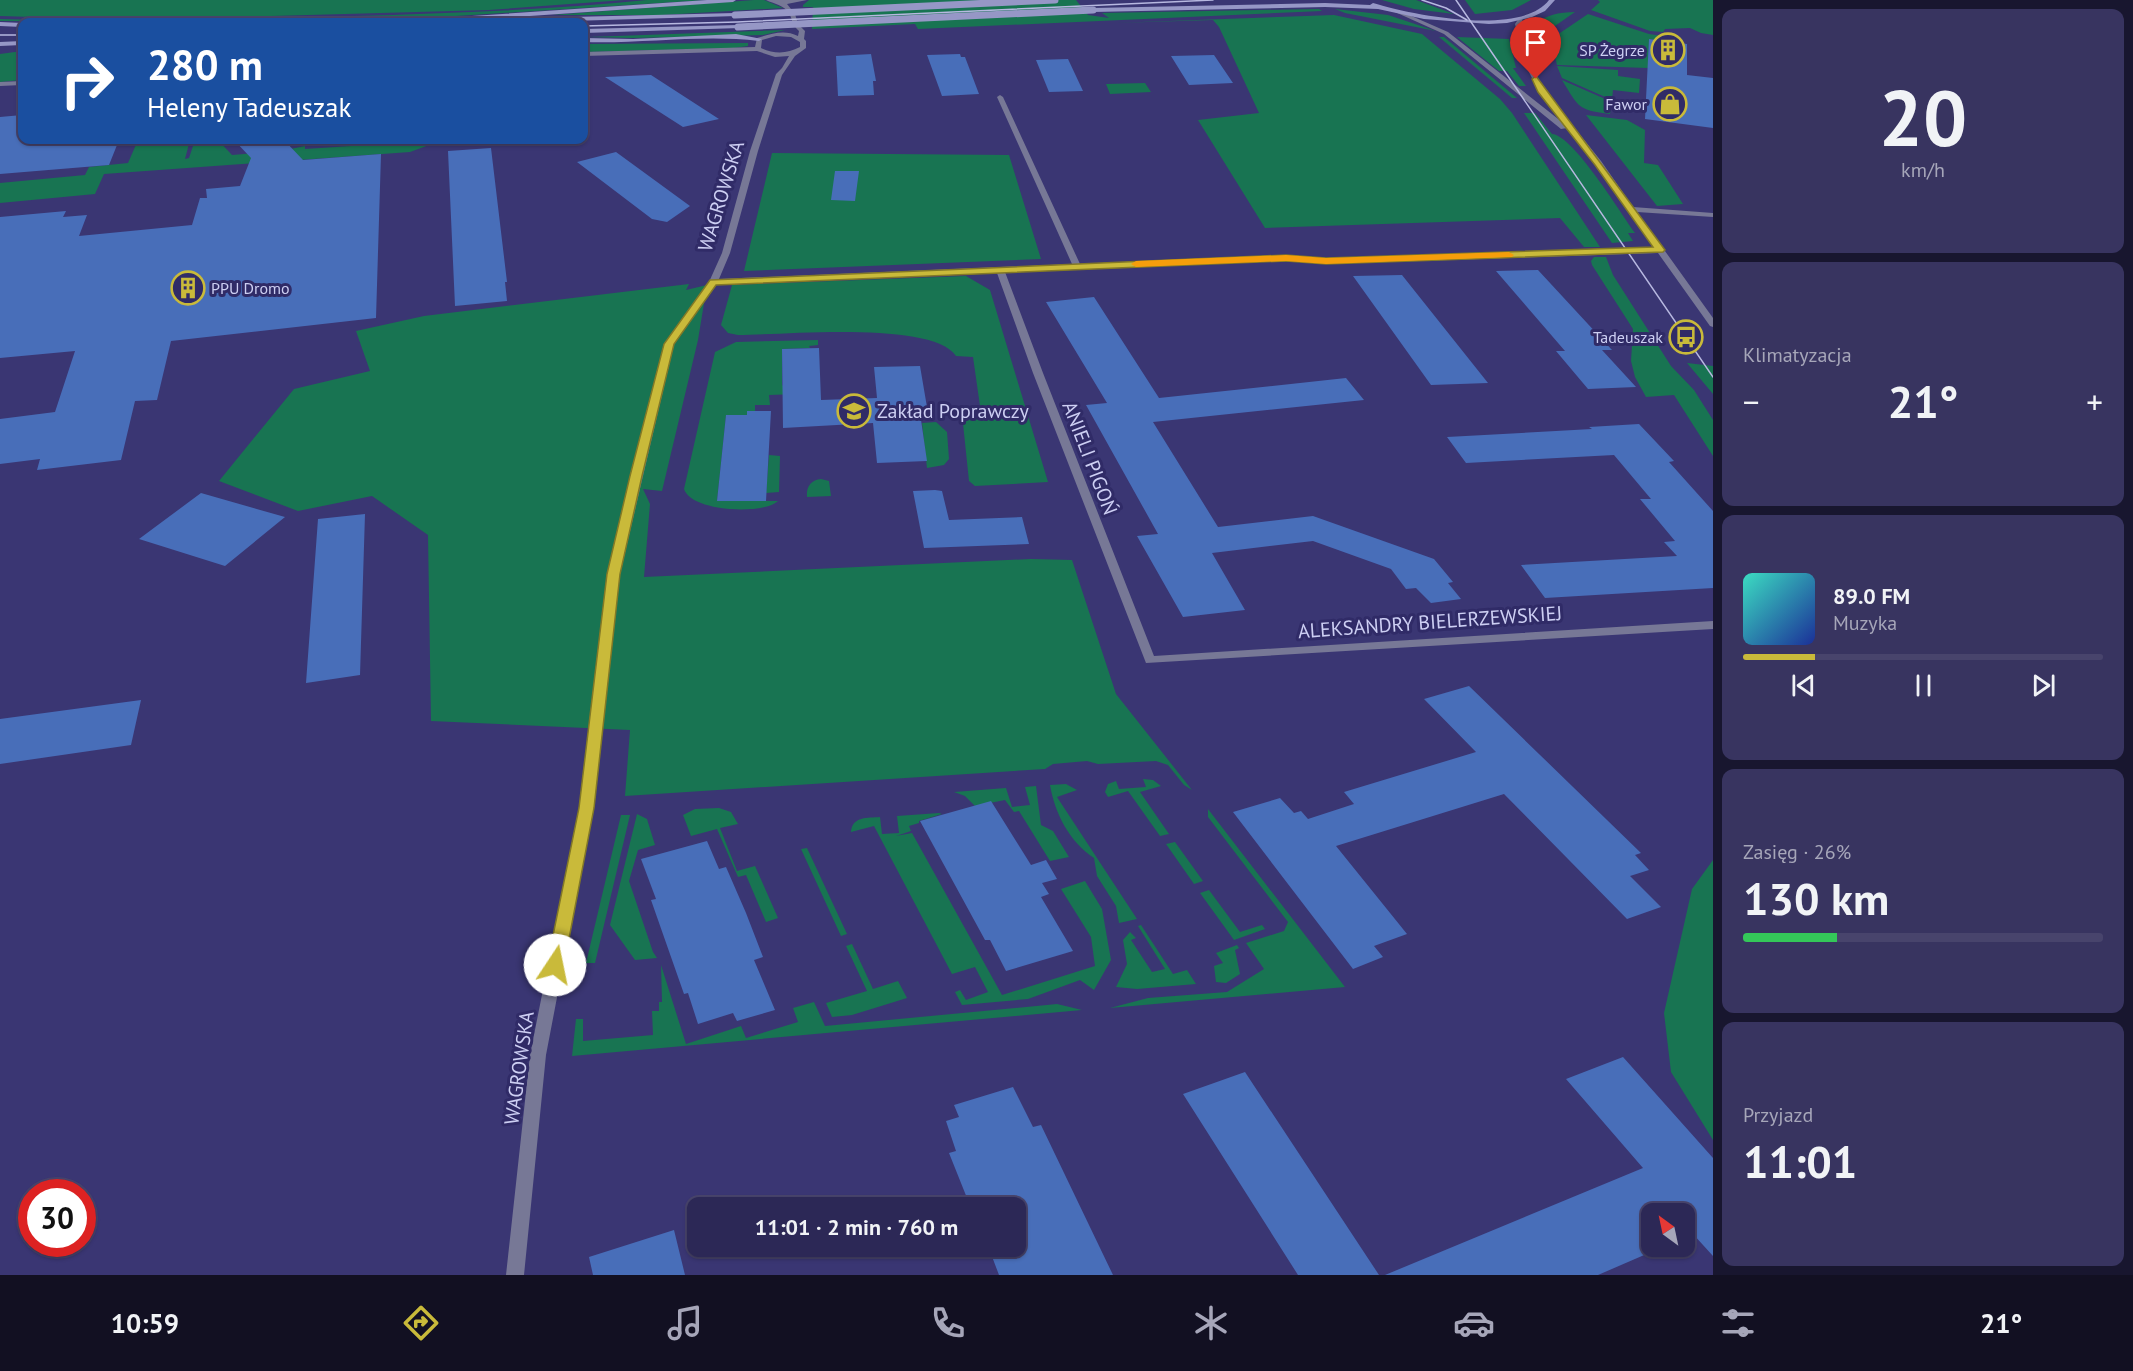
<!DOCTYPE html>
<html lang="pl">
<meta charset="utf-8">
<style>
:root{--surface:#2c2856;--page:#383460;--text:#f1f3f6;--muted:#a6a6b9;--line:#48446c;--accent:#c9ba3a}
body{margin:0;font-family:"PT Sans",sans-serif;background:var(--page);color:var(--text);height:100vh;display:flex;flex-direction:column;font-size:22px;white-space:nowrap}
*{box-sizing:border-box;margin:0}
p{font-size:20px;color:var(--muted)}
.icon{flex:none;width:33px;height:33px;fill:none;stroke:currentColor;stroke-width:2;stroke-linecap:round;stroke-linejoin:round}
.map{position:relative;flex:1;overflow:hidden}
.sheet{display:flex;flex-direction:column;gap:9px;padding:9px;background:#18162f;width:420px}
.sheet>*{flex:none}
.guide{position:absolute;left:18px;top:18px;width:570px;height:126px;border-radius:12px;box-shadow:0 2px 4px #0004,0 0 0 2px var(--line);background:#1a4fa0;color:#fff;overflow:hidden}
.needle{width:39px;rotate:327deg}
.fabs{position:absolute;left:1641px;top:1203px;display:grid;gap:12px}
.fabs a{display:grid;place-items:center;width:54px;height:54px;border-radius:12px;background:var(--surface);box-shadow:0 2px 4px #0004,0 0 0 2px var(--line);font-size:30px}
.speed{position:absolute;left:18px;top:1179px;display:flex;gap:12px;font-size:30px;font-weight:700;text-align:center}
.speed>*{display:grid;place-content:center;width:78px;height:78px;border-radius:50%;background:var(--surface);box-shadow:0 2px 4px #0004,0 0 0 2px var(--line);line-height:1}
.speed .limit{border:9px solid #d22;background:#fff;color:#111}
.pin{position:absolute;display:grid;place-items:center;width:51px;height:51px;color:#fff;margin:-62px -26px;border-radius:50% 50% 50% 0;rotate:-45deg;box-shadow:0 0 6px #0007}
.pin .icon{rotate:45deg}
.me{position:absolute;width:66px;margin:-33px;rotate:11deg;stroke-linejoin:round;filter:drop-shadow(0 0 4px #0008)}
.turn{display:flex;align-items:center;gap:21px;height:126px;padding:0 30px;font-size:27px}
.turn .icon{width:78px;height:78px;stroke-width:2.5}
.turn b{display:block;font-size:42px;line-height:51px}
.big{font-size:45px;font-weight:800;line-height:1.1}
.sheet .widget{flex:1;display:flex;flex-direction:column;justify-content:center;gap:9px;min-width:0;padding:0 21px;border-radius:12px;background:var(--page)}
.sheet .dial{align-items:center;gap:0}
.dial b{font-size:78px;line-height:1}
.song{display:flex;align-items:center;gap:18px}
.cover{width:72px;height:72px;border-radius:9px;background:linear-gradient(135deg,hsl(170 70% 55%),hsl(230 70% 35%))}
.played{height:6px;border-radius:3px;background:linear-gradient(90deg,var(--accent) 20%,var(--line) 20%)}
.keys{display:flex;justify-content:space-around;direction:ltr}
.heat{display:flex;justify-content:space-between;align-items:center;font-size:33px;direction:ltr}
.charge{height:9px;border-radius:4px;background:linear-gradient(90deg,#34c759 26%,var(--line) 0)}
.trip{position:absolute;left:687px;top:1197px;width:339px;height:60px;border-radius:12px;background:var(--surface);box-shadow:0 2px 4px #0004,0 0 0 2px var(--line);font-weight:800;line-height:60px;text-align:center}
.menu{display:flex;height:96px;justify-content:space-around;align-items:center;background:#121022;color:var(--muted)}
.menu .icon{width:42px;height:42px}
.menu .on{color:var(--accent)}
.menu b{font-size:27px;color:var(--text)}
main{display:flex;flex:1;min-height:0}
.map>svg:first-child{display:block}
.green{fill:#187452}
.building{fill:#486eb9}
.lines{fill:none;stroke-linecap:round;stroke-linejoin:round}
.street{fill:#777896;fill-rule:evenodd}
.secondary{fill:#9697c6;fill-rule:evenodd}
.tram{stroke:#b7b8e0;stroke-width:1.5}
.secondary-bridge{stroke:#9697c6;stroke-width:7}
.route{fill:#c9ba3a;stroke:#837926;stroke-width:1.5}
.slow{fill:#f59e0b}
.labels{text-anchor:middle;stroke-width:6;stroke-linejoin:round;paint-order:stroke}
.far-poi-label{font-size:16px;fill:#cdcff3;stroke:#302b67;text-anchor:end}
.street-label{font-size:20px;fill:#cdcff3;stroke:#302b67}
.poi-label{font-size:20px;fill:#cdcff3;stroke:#302b67;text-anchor:start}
</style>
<main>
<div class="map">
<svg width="1713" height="1275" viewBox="0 0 1713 1275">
<rect width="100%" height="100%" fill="#3a3673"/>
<path class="green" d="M0,0H625L489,10L238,17L104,19L0,16Z
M647,0H707L456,16L198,22L0,21V19C118,23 236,20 353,16C452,13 549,10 647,0Z
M754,0H764L783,8L662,15H552Z
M809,0H1076L1088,15L1109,18L1102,13L1319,9L1322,11L918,29L915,24L812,29L813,7H803V5Z
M1382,0H1416L1454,14L1414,9Z
M1465,0H1531L1512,10L1475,14Z
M1598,0H1713V35L1701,33L1690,28L1665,29L1663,32L1650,31L1591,10L1600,2Z
M1335,9L1388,15L1436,31L1345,13Z
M1575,12L1545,33L1533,35V27C1543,15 1560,12 1575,12Z
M1588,14L1649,34L1670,37L1675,40V42L1649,39L1648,68L1557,65L1552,45L1554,37Z
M1334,15L1422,34L1500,99L1512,113L1600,247H1584L1560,218L1265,228L1198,120L1259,113L1219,27L1213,20L1114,23Z
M785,30L763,35L632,38L588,37Z
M1439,37H1444L1517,98H1512Z
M1457,37L1509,39L1516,68H1513L1526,86H1519L1507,71H1499Z
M748,43V46L734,48L584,52V44Z
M22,51V80L0,82V54Z
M1557,66L1618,70V76L1640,79L1639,93L1613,90L1612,100L1562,78Z
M1562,80L1612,102L1610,114C1578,110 1579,108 1562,80Z
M1145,83L1151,92L1110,94L1106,84Z
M1524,113H1535L1552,134C1573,135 1620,212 1635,233H1628L1633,241L1612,243Z
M1586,115L1627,120L1645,130L1644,163L1658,165L1683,204L1657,206Z
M138,140H190L185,159L189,158L195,140H218L232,155L281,151L305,146V149L443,140L410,152L104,174L95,194L0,203V183L85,175L89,167L128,163Z
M772,153L1009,155L1041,259L744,271Z
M1594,257H1606L1613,275L1671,366L1694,390L1713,420V456L1674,395L1646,397L1635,377L1631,361L1633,329L1592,265L1591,261Z
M966,276L990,290L1048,482L975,486L969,481L962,414L981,413L973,357L956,356C933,320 781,335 738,335L728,333L721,325L732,285Z
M689,284L686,290L707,285L698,340L662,491L643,489L650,504L644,577L1031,559L1072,560L1116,694L1192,790L1184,785L1168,765L1156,761L1098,764L1087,761L1053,764L1045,769L625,796L630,730L431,721L428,535L372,496L298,511L219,481L294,389L370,371L356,331L424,316Z
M818,340V345L809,346L810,348L782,349V385L797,394L769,395L770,405H755V411H747V415L726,416L717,501H778C764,515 691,512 684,489L715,352L736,342Z
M1687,363L1713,366V394Z
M936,422L947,432L949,459L944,465L927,468L922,423Z
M769,455L780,456L779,492L766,493Z
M821,479L829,481L831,496L807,497C806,487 811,480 821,479Z
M1143,779L1153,780L1161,786L1140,792L1169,834L1160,836L1128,791L1108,797L1105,792L1108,784L1116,781L1119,789L1146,787Z
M1066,784L1077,790L1057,797L1137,919L1119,923L1116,906L1097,876L1094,858C1069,841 1055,814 1050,785Z
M1036,786L1041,825L1053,831L1069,857L1050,861L1019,811L1014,812L1005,800L975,806L965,796L954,792L1006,788L1012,807L1030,805L1025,787Z
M719,808L731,812L738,824L720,828L737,871L755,866L778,918L766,922L746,875L738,877L717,829L691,836L683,815L695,809Z
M1208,809L1345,987L1110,1008L1148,998L1227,992L1264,969L1246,943L1284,931L1288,922L1208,817Z
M939,813L942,814L919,821V823L909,826L911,831L896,836L912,833L1002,995L1095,966L1091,937L1061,889L1085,881L1102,909L1111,960L1094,990L1080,980L1028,999L962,1005L955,992L960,990L966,1000L988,992L975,967L952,974L874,826L851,832C852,816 868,818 880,817L882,834L899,833L897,816Z
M637,814L647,819L655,845L638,850L629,881L653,952L657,958L635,960L610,925Z
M621,815H630L595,963H586Z
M1175,842L1203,881L1194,884L1166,844Z
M807,848L847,934L841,936L801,849Z
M1713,860V1140L1671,1072L1664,1013L1692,889Z
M1209,890L1240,932L1262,925L1265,929L1234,940L1200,893Z
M1141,925L1173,974L1187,970L1196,984L1137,989L1116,987L1127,964L1123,940L1130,932L1136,938L1131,940L1152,972L1165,969L1138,926Z
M852,944L873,989L898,981L907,998L852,1015L832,1017L826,1003L867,991L846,946Z
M1237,945L1239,948L1235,950L1240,974L1226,983L1216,982L1214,966L1223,963L1216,953Z
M661,965L686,1044L741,1026L746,1038L798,1022L793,1008L814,1002L825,1026L1057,1004L1082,1010L572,1056L576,1019H583V1041L653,1035L652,1011H659V1002H662Z"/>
<path class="building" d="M1649,39L1687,44V75L1713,78V128L1645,119Z
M871,54L876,81H873L874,95L838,96L836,56Z
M960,54L961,57H965L979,94L942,96L927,55Z
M1214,55L1233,83L1189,85L1171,56Z
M1068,59L1083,91L1049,92L1036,60Z
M651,75L719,119L683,127L605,77Z
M22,115V140H119L109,165L0,174V117Z
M234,140H284L303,160L381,154L376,318L171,341L157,400L135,401L121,460L37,470L40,459L0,464V419L55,412L75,351L0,358V217L66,211L63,217L87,215L79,236L192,225L200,198H207L206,189L240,186L251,158Z
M491,148L507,282H505L507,301L455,306L448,151Z
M616,152L690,206L667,222L652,219L577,162Z
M835,171H859L855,201L831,200Z
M1538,270L1612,350H1602L1636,387L1588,389L1556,351H1565L1496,271Z
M1402,275L1488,383L1431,385L1353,276Z
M1094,297L1159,398L1346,378L1364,400L1153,422L1218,527L1313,516L1434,559L1453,582L1448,583L1461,599L1431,603L1416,588L1406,589L1391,569L1313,541L1212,553L1245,610L1183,617L1137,536L1158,534L1086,405L1107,403L1046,302Z
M819,348L821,400L877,398L874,367L920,366L928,413H920L927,461L877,463L873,423L783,428L782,349Z
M747,411H771L766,501H717L726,415H747Z
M1639,424L1674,461L1669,462L1713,511V588L1545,598L1521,565L1677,556L1664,542L1675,541L1640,499H1651L1614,455L1466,463L1447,437L1592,429L1589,427Z
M935,490L942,491L949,520L1022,517L1029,544L924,548L913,491Z
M201,493L285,517L225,566L139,539Z
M365,514L360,675L306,683L318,519Z
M1469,686L1641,853L1635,855L1649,870L1630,876L1661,907L1627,919L1504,794L1336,846L1407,934L1374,946L1383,957L1353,969L1233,812L1280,798L1294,813L1301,811L1308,819L1354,804L1344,792L1476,752L1424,699Z
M141,700L131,745L0,764V719Z
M991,801L1031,865L1046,860L1057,879L1042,883L1049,894L1041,897L1073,951L1006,971L990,940H985L920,821Z
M707,841L719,869L726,867L746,913L763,957L754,960L775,1010L737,1021L733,1013L698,1024L688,993L684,994L651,900L656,899L641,859Z
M1623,1057L1713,1158V1256L1693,1234L1684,1238V1214H1652V1246H1665L1598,1275H1385L1643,1168L1566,1079Z
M1245,1072L1379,1275H1298L1183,1094Z
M1013,1087L1033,1127L1041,1125L1113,1275H999L988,1246H1016V1208H971L949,1153L956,1151L946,1121L959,1117L954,1105Z
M674,1230L685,1275H593L589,1257Z"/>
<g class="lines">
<path class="street" d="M766,0H807L787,4L795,14L798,24L805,31L804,39L806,41V48L795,56L782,75L758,151L730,253L719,279L1072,264L997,97L1000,95L1003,97L1080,264L1286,255L1327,258L1654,248L1595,165L1567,128L1561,129L1444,34L1395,12L1400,11L1448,32L1562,122L1539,92L1526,66L1515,24L1519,18H1523L1521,24L1532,66L1545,91L1601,161L1633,207L1713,213V217L1637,212L1713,318V327L1710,326L1658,253L1327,264L1286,261L1005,272L1043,373L1154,656L1713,621V629L1146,663L1033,373L997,273L716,284L674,344L620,574L593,809L546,1055L524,1275H506L530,1055L579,809L608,574L664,344L709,282L722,253L750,151L776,74L782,68L789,56L775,57L757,51L584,56V52L755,47L757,38C771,34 784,29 798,36L799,31C792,25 793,21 789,13C784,5 774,4 766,0ZM776,36L791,37L800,42V47C787,54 774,54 761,48L762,40Z
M22,81V85L0,86V82Z"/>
<path class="secondary" d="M707,0H736L733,2L472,20L314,22L317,20L472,16Z
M1549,0H1555L1545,11L1532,17L1507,23L1489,24L1424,19L1378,9L1325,7L1093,12L1090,10L1093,8L1325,3L1370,5L1373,3C1412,15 1521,37 1549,0Z
M735,13L737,16L571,21L568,19L571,17Z
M0,22L22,23V27L0,26Z
M738,25L740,28L584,33V29Z
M736,34L762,39L759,41C703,34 641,44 584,42V38L633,39Z
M22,41V45L0,46V42Z"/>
<path class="tram" d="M1422,0L1446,8L1467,20
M1456,0L1713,377
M584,26L737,22L1213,0
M0,35H22"/>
<path class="secondary-bridge" d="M735,15L1055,0
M738,27L1093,10"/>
</g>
<path class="route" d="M1536,76L1665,250L1663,252L1326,264L1286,261L716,285L674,344L642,476L620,574L594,808L564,965L562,970L555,972L549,970L547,965L579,808L607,574L630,476L664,344L710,280L1286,255L1326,258L1653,247L1595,165L1538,92L1532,79Z"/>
<path class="slow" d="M1509,252L1514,255L1512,257L1326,264L1286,261L1136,267L1131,264L1136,261L1286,255L1326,258Z"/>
<defs>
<g id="building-ring" transform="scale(1.725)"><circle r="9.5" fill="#302b67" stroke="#c9ba3a" stroke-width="1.5"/><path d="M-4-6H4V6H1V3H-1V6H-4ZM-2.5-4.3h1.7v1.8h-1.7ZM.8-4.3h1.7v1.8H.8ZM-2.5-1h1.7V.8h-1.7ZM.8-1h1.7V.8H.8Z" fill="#c9ba3a"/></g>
<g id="shop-ring" transform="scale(1.725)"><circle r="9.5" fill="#302b67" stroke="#c9ba3a" stroke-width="1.5"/><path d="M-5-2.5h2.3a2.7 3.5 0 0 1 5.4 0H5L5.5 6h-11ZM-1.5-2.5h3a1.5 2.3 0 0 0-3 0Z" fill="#c9ba3a"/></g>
<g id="bus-ring" transform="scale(1.725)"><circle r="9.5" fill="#302b67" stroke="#c9ba3a" stroke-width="1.5"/><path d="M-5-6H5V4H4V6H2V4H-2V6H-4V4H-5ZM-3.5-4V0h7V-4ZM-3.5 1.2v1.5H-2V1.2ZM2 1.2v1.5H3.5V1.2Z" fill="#c9ba3a"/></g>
<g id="school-ring" transform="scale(1.725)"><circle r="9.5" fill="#302b67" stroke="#c9ba3a" stroke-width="1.5"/><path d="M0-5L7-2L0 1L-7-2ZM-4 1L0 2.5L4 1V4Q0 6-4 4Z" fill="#c9ba3a"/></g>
</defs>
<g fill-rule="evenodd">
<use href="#building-ring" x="1668" y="50"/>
<use href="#shop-ring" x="1670" y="104"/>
<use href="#building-ring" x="188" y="288"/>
<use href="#bus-ring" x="1686" y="337"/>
<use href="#school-ring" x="854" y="411"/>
</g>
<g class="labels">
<g class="far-poi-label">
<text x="1645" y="56">SP Żegrze</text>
<text x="1647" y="110">Fawor</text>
<text x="211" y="294" text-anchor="start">PPU Dromo</text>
<text x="1663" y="343">Tadeuszak</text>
</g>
<g class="street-label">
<text transform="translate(721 196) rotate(-73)" y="7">WAGROWSKA</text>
<text transform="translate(1090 458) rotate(69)" y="7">ANIELI PIGOŃ</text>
<text transform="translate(1430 622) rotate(-4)" y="7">ALEKSANDRY BIELERZEWSKIEJ</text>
<text transform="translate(519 1068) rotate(-82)" y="7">WAGROWSKA</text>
</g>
<g class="poi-label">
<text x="877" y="418">Zakład Poprawczy</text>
</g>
</g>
</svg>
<div class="fabs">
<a><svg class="needle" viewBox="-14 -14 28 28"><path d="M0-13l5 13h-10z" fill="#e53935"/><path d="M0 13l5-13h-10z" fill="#a6a6b9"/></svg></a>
</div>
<div class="speed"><div class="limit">30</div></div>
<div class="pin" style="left:1536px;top:79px;background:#d93025"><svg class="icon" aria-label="arrive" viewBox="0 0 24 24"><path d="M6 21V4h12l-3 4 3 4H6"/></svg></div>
<svg class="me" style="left:555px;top:965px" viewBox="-20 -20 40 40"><circle r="19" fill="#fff"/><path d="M0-13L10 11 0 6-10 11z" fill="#c9ba3a"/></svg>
<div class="trip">11:01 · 2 min · 760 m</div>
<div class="guide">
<div class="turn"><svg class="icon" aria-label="right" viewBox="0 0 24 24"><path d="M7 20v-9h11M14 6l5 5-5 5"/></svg><div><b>280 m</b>Heleny Tadeuszak</div></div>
</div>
</div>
<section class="sheet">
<div class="widget dial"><b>20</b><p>km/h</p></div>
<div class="widget"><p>Klimatyzacja</p>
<div class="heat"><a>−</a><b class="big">21°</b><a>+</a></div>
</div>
<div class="widget">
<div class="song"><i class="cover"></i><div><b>89.0 FM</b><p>Muzyka</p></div></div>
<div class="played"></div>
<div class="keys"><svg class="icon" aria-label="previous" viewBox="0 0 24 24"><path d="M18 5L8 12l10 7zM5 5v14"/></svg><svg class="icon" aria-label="pause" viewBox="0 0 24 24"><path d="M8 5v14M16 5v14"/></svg><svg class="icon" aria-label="next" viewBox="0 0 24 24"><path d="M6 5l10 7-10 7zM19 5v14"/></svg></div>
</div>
<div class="widget"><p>Zasięg · 26%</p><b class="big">130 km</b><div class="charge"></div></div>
<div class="widget"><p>Przyjazd</p><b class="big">11:01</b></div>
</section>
</main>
<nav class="menu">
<b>10:59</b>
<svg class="icon on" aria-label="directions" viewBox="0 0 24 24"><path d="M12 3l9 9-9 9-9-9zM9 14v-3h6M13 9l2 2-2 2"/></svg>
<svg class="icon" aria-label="music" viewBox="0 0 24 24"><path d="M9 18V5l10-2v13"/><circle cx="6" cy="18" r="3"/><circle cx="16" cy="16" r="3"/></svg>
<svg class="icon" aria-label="phone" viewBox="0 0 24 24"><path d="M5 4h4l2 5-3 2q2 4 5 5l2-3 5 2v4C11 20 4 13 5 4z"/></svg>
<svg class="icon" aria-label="climate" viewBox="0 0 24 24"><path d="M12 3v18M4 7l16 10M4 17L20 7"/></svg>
<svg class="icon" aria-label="car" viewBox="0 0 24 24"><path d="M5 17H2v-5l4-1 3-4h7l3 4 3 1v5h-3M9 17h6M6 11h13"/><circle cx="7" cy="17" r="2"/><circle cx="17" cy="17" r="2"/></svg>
<svg class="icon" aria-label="filters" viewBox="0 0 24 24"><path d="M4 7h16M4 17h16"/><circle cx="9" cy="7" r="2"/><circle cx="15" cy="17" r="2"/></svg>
<b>21°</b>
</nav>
